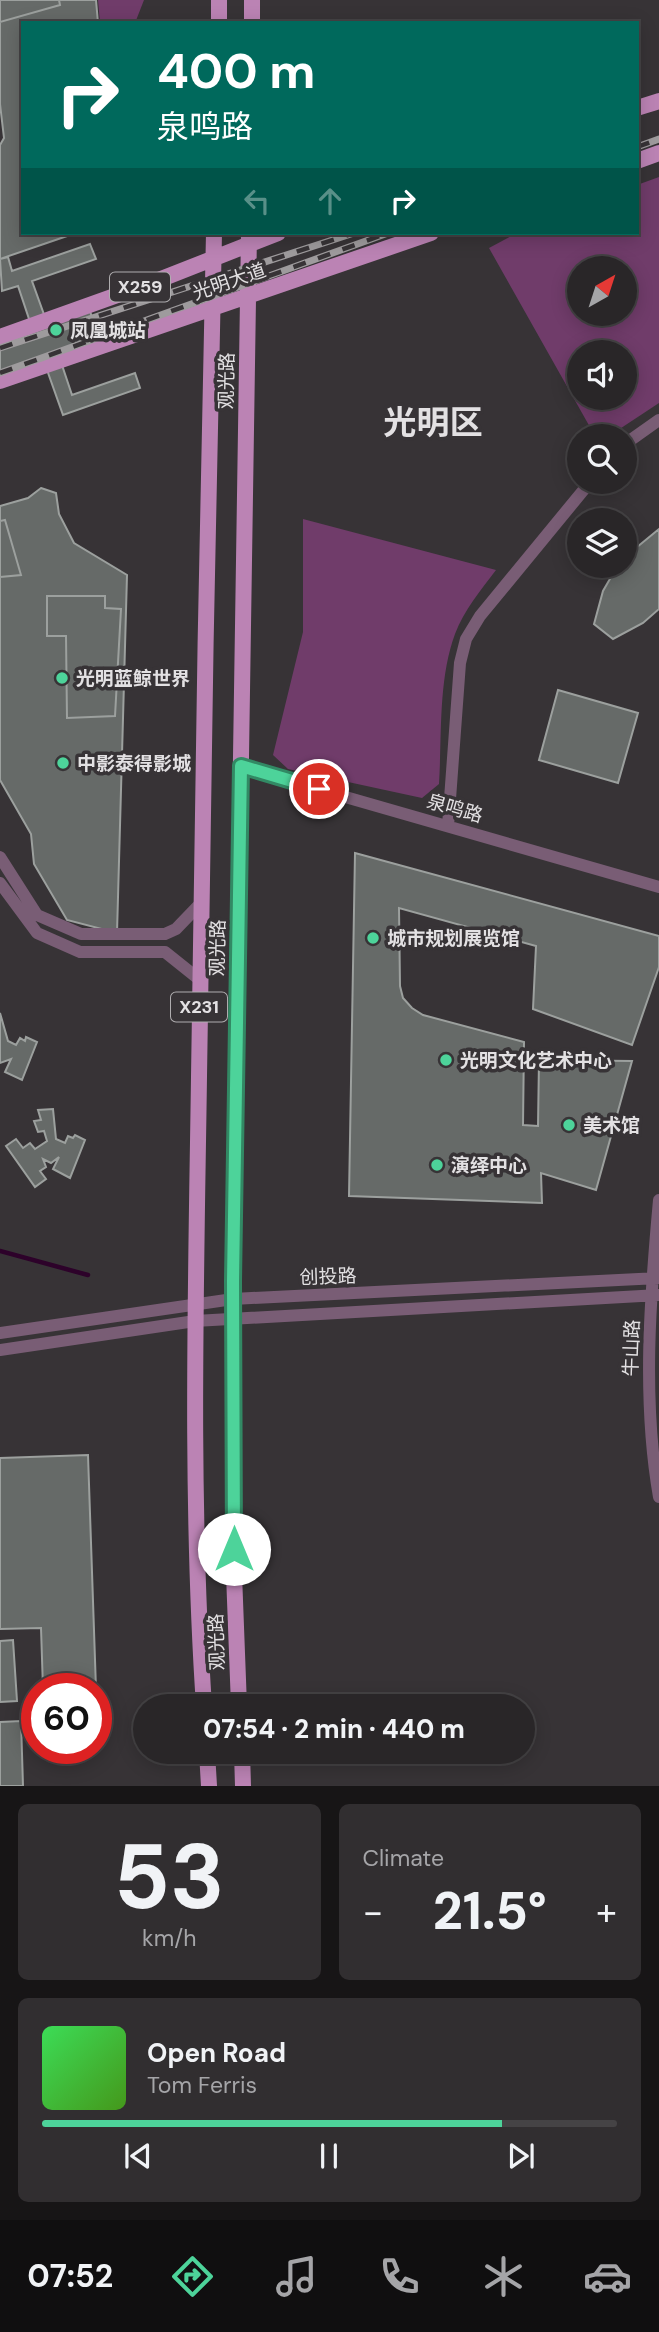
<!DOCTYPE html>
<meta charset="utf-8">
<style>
:root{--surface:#292628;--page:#312e30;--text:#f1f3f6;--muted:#a5a5a8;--line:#454345;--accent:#4dd39a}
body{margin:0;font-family:"DM Sans","Noto Sans SC",sans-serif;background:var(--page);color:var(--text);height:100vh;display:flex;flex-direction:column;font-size:26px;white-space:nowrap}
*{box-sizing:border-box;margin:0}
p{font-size:23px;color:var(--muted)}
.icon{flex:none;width:38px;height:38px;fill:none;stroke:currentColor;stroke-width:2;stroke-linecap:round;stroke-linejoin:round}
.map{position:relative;height:1786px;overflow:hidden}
.panel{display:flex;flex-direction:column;gap:18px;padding:18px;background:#171516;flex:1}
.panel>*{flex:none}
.hud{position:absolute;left:21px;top:21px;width:618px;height:214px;border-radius:0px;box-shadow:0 4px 18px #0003,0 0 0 2px var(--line);background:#00695c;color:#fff;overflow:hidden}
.needle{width:46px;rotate:39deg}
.fabs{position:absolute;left:567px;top:256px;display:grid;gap:14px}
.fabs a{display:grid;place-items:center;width:70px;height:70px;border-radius:50%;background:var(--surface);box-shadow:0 4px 18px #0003,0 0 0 2px var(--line);font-size:35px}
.speed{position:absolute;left:21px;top:1673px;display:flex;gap:14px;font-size:35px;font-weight:700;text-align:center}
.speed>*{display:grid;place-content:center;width:91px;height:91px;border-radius:50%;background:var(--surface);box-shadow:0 4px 18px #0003,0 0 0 2px var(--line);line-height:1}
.speed .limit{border:10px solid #d22;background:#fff;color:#111}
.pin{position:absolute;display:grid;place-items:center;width:60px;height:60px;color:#fff;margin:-30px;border:4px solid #fff;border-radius:50%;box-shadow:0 2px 7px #0007}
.me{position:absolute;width:77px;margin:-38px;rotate:0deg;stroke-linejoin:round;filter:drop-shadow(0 0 5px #0008)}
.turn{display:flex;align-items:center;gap:24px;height:147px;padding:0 21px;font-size:32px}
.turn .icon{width:91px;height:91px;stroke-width:2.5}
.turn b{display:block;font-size:49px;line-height:60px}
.lanes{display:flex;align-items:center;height:66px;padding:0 21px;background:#0003;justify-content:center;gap:35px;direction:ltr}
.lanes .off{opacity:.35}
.big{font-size:52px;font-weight:800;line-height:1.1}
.panel .widget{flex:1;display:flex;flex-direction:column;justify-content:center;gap:10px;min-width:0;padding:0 24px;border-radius:10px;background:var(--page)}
.panel .dial{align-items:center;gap:0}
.dial b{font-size:91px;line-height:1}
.song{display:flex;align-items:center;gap:21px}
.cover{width:84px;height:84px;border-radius:10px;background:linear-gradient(135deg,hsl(130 70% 55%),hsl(100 70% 35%))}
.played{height:7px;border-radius:4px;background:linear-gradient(90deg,var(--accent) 80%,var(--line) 80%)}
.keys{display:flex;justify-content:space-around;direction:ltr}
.heat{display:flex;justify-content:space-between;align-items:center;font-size:38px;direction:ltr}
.panel .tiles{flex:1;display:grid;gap:18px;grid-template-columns:1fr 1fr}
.widget:last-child{grid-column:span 2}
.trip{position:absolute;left:133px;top:1694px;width:402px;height:70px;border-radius:35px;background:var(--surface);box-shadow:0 4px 18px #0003,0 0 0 2px var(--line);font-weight:800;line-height:70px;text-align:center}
.menu{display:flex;height:112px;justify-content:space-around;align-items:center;background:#100f10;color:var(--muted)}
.menu .icon{width:49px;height:49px}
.menu .on{color:var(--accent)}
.menu b{font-size:32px;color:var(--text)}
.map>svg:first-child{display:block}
.green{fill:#703c6a;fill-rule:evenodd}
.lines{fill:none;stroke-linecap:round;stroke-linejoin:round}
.stream{stroke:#2d022a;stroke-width:4.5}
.building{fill:#666a68;stroke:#9ca09e;stroke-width:2}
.minor{stroke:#795d75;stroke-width:12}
.major{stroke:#bb83b4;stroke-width:16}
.rail-casing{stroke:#9e9b9d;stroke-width:7}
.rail{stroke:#373336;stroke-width:4.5;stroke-dasharray:13;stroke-linecap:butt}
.route-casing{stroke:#328964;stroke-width:18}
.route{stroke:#4dd39a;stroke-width:12}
.poi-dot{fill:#4dd39a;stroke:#373336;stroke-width:2.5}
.labels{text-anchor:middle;stroke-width:7;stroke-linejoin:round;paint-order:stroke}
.shield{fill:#373336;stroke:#afadaf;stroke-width:2}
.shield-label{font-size:18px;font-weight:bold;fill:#e3e1e3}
.street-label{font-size:19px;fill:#e3e1e3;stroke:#373336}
.poi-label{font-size:19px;font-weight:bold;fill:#e3e1e3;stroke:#373336;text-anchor:start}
.town-label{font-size:33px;font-weight:bold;fill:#e3e1e3;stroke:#373336}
</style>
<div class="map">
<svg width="659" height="1786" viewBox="0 0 659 1786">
<rect width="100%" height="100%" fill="#373336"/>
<path class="green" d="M98,0H144L135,23H100Z
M659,177V403L609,436H595L489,248L517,233H637V185ZM579,268H625V313H579ZM579,352H625V397H579Z
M303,519L496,570C481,590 464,610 455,634C438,680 442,736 439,784L422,798L288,769L273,755L303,632Z"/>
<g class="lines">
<path class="stream" d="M0,1251L88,1275"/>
</g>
<path class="building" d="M0,0H59L60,5L0,22Z
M0,0H96L98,23H23V233H76L0,259V145L4,138L0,104Z
M90,244L96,259L32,281L46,320L88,306L104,350L62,365L72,395L135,373L140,388L63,415L47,370L0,386V336L31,325L18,286L2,291L0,259L8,257L12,271Z
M41,488L56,493L59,514L74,543L127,575L117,933L67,920L34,864L31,834L0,780V506L28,498Z
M5,520L21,575L0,577V521Z
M659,529V609L643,623L613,639L594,624L603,591L618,565H625V557Z
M47,596H105V608L121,609L115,716L67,718L66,636H47Z
M558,690L638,713L618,783L539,760Z
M355,853L659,936V967L632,1045L533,1009L536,946L399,908L400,986L403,998L412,1008L423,1015L524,1042L523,1125L538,1126L539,1060L632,1061L596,1190L541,1173L542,1203L349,1196Z
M0,1013L8,1041L16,1045L20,1038L25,1041L26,1037L37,1042L22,1080L5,1072L11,1059L0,1063Z
M53,1109L56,1139L65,1143L68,1136L73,1138L75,1135L85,1140L70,1178L53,1169L59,1157L51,1163L43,1159L46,1167L40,1171L46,1179L35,1187L6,1146L16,1139L23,1148L30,1143L35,1149L47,1141L44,1131L38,1132L34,1121L41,1120L38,1110Z
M88,1455L96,1689H43L41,1628L0,1629V1458Z
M13,1640L17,1701L0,1702V1641Z
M21,1721L23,1786H0V1722Z"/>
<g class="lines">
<path class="minor" d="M625,444L659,420
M241,767L659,887
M448,826L460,663L466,639L480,616L591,481
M0,857L37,915L81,934H165L176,929L201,903
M0,883L37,933L80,952H165L200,980
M659,1200C650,1299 642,1399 659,1497
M0,1333L233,1299L659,1278
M0,1350L195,1321L659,1295"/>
<path class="major" d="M219,23V0
M252,23V0
M637,108L659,101
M637,161L659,153
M0,337L151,283L278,233
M0,381L431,233
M204,1706C190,1497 196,1287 199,1077C202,796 208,514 214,233
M239,1706L234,1574L233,1281L249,233
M207,1752L209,1786
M242,1752L243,1786"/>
<g class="rail-casing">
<path id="rail" d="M637,147L659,139
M0,348L354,233
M0,373L388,233"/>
</g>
<use href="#rail" class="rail"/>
</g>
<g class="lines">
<g class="route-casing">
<path id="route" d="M234,1549L233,1281L241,766L319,789"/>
</g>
<use href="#route" class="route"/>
</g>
<g class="poi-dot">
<circle cx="56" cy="330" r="7"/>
<circle cx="62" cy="678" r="7"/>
<circle cx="63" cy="763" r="7"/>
<circle cx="373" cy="938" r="7"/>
<circle cx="446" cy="1060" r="7"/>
<circle cx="569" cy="1125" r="7"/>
<circle cx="437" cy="1165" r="7"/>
</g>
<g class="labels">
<g class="shield">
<rect x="110" y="272.5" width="60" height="29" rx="5"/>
<rect x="171" y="992.5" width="56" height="29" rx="5"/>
</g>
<g class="shield-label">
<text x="140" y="293">X259</text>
<text x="199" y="1013">X231</text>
</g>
<g class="street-label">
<text transform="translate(229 281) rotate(-19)" y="7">光明大道</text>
<text transform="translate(226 381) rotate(-89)" y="7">观光路</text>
<text transform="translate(455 808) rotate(16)" y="7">泉鸣路</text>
<text transform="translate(217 948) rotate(-89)" y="7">观光路</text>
<text transform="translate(328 1276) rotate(-2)" y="7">创投路</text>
<text transform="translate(631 1348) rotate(-88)" y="7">牛山路</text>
<text transform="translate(216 1642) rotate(-92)" y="7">观光路</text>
</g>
<g class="poi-label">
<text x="70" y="337">凤凰城站</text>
<text x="76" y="685">光明蓝鲸世界</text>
<text x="77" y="770">中影泰得影城</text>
<text x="387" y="945">城市规划展览馆</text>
<text x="460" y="1067">光明文化艺术中心</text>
<text x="583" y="1132">美术馆</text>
<text x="451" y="1172">演绎中心</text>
</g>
<g class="town-label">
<text x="433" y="434">光明区</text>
</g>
</g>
</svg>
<div class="fabs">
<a><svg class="needle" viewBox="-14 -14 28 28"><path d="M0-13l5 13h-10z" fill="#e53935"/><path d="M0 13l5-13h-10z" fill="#a5a5a8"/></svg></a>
<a><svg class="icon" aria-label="sound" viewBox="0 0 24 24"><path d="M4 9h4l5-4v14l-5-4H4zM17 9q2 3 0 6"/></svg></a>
<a><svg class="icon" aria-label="search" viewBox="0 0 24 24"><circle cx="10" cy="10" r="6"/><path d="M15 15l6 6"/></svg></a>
<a><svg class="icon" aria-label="layers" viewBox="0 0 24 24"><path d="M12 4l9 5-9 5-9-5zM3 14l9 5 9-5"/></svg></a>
</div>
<div class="speed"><div class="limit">60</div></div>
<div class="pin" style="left:319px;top:789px;background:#d93025"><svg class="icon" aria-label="arrive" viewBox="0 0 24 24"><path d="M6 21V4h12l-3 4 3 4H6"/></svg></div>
<svg class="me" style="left:234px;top:1549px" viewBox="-20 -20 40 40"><circle r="19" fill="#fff"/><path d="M0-13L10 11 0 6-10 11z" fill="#4dd39a"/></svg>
<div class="trip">07:54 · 2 min · 440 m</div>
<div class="hud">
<div class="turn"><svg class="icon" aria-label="right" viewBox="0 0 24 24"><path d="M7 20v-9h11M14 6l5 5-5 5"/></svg><div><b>400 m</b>泉鸣路</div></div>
<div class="lanes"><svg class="icon off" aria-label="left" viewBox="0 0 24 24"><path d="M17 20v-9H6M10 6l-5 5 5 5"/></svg><svg class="icon off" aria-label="ahead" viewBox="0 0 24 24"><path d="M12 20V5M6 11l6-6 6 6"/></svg><svg class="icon" aria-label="right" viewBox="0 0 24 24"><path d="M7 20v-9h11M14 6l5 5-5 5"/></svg></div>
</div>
</div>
<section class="panel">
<div class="tiles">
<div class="widget dial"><b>53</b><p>km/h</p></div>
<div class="widget"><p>Climate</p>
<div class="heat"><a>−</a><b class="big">21.5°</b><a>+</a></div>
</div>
<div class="widget">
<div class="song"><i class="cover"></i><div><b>Open Road</b><p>Tom Ferris</p></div></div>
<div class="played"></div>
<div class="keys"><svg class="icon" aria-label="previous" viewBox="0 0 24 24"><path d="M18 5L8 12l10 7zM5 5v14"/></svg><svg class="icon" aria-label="pause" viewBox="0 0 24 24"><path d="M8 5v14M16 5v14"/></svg><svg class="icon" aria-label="next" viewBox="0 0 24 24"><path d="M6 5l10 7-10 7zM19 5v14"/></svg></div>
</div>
</div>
</section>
<nav class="menu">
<b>07:52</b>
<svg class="icon on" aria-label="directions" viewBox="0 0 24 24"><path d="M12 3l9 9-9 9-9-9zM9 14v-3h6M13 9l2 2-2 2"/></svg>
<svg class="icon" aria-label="music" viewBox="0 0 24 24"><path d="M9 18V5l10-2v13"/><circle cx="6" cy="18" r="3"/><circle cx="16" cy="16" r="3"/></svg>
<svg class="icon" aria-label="phone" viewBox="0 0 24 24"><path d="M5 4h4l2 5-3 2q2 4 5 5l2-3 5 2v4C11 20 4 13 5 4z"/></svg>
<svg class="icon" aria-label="climate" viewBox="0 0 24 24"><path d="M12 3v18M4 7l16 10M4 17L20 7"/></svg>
<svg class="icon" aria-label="car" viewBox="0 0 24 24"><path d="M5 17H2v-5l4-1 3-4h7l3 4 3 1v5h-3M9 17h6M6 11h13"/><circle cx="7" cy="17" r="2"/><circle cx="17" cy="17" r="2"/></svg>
</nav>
